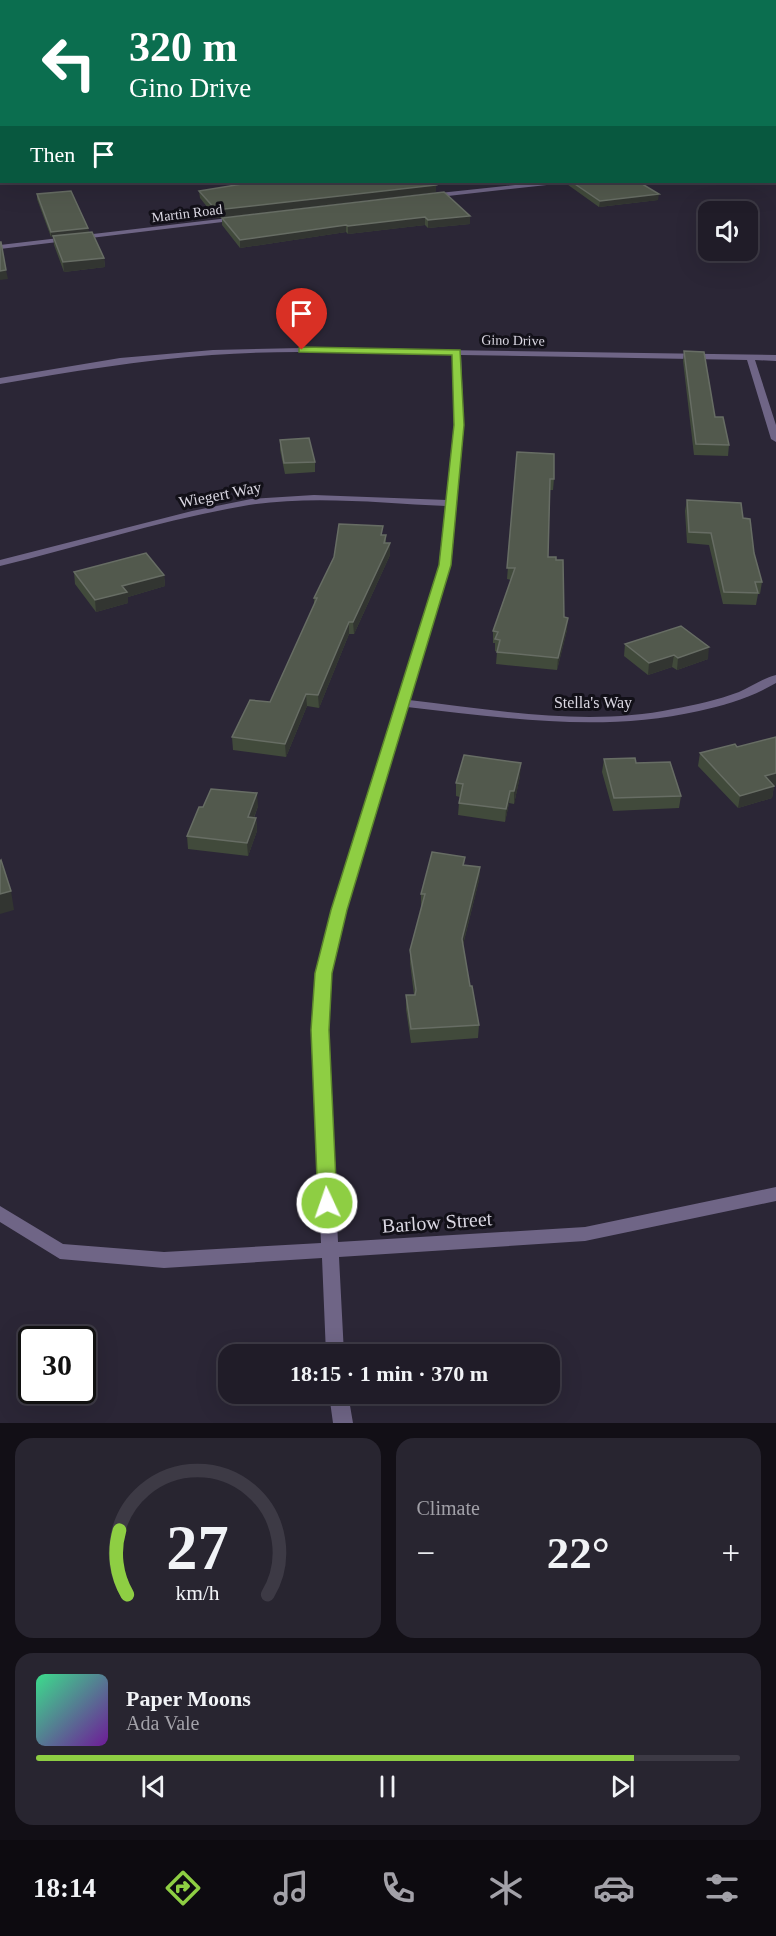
<!DOCTYPE html>
<meta charset="utf-8">
<style>
:root{--surface:#201c28;--page:#282530;--text:#f1f3f6;--muted:#a2a1a8;--line:#3d3a45;--accent:#8ece43}
body{margin:0;font-family:Georgia,serif;background:var(--page);color:var(--text);height:100vh;display:flex;flex-direction:column;font-size:22px;white-space:nowrap}
*{box-sizing:border-box;margin:0}
p{font-size:20px;color:var(--muted)}
.icon{flex:none;width:33px;height:33px;fill:none;stroke:currentColor;stroke-width:2;stroke-linecap:round;stroke-linejoin:round}
.map{position:relative;height:1423px;overflow:hidden}
.panel{display:flex;flex-direction:column;gap:15px;padding:15px;background:#120f16;flex:1}
.panel>*{flex:none}
.guide{position:absolute;left:0px;top:0px;width:777px;height:183px;box-shadow:0 6px 24px #0002,0 0 0 2px var(--line);background:#0b6e4f;color:#fff;overflow:hidden}
.tools{position:absolute;left:698px;top:201px;display:grid;gap:12px}
.tools a{display:grid;place-items:center;width:60px;height:60px;border-radius:12px;background:var(--surface);box-shadow:0 6px 24px #0002,0 0 0 2px var(--line);font-size:30px}
.speed{position:absolute;left:18px;top:1326px;display:flex;gap:12px;font-size:30px;font-weight:700;text-align:center}
.speed>*{display:grid;place-content:center;width:78px;height:78px;border-radius:50%;background:var(--surface);box-shadow:0 6px 24px #0002,0 0 0 2px var(--line);line-height:1}
.speed .limit{border:3px solid #111;border-radius:9px;background:#fff;color:#111}
.pin{position:absolute;display:grid;place-items:center;width:51px;height:51px;color:#fff;margin:-62px -26px;border-radius:50% 50% 50% 0;rotate:-45deg;box-shadow:0 0 6px #0007}
.pin .icon{rotate:45deg}
.me{position:absolute;width:66px;margin:-33px;rotate:357deg;stroke-linejoin:round;filter:drop-shadow(0 0 4px #0008)}
.turn{display:flex;align-items:center;gap:21px;height:126px;padding:0 30px;font-size:27px}
.turn .icon{width:78px;height:78px;stroke-width:2.5}
.turn b{display:block;font-size:42px;line-height:51px}
.then{display:flex;align-items:center;height:57px;padding:0 30px;background:#0003;gap:12px;font-size:22px}
.big{font-size:45px;font-weight:600;line-height:1.1}
.panel .card{flex:1;display:flex;flex-direction:column;justify-content:center;gap:9px;min-width:0;padding:0 21px;border-radius:18px;background:var(--page)}
.panel .dial{align-items:center;gap:0}
.dial svg{height:156px;overflow:visible;fill:none;stroke:var(--line);stroke-width:7;stroke-linecap:round;text-anchor:middle}
.dial text{fill:var(--text);stroke:none}
.song{display:flex;align-items:center;gap:18px}
.cover{width:72px;height:72px;border-radius:9px;background:linear-gradient(135deg,hsl(150 70% 55%),hsl(280 70% 35%))}
.played{height:6px;border-radius:3px;background:linear-gradient(90deg,var(--accent) 85%,var(--line) 85%)}
.keys{display:flex;justify-content:space-around;direction:ltr}
.heat{display:flex;justify-content:space-between;align-items:center;font-size:33px;direction:ltr}
.panel .tiles{flex:1;display:grid;gap:15px;grid-template-columns:1fr 1fr}
.card:last-child{grid-column:span 2}
.trip{position:absolute;left:218px;top:1344px;width:342px;height:60px;border-radius:18px;background:var(--surface);box-shadow:0 6px 24px #0002,0 0 0 2px var(--line);font-weight:600;line-height:60px;text-align:center}
.dock{display:flex;height:96px;justify-content:space-around;align-items:center;background:#0d0b10;color:var(--muted)}
.dock .icon{width:42px;height:42px}
.dock .active{color:var(--accent)}
.dock b{font-size:27px;color:var(--text)}
.map>svg:first-child{display:block}
.green{fill:#4b3573}
.lines{fill:none;stroke-linecap:round;stroke-linejoin:round}
.street{fill:#6f6586;fill-rule:evenodd}
.wall{fill:#414a3b}
.shaded-wall{fill:#323531}
.building{fill:#52594d;stroke:#676d64;stroke-width:1.5}
.route{fill:#8ece43;stroke:#5c862c;stroke-width:1.5}
.labels{text-anchor:middle;stroke-width:6;stroke-linejoin:round;paint-order:stroke}
.far-street-label{font-size:14px;fill:#dad7e2;stroke:#121018}
.street-label{font-size:16px;fill:#dad7e2;stroke:#121018}
.near-street-label{font-size:20px;fill:#dad7e2;stroke:#121018}
</style>
<div class="map">
<svg width="776" height="1423" viewBox="0 0 776 1423">
<rect width="100%" height="100%" fill="#2b2636"/>
<path class="green" d="M0,0H212L2,2L0,101Z"/>
<g class="lines">
<path class="street" d="M543,182H559L556,184L430,198L427,196L430,194Z
M237,217L239,218V220L0,249V245Z
M302,348L776,355V361L755,360L776,425V442L771,439L747,360L461,355L464,425L450,565L409,700C495,710 587,727 673,709C695,705 718,700 739,692C751,687 763,678 776,675V683C752,697 726,705 699,711C602,733 505,718 407,707L346,910L331,973L328,999L329,1062L338,1242L585,1227L776,1187V1201L585,1241L339,1257L344,1354H326L322,1258L164,1268L60,1259L0,1222V1206L63,1244L164,1252L321,1243L313,1062L314,999L317,973L332,910L440,565L446,506C382,503 313,495 249,505C165,519 83,546 0,566V560L192,511L251,499L314,495L447,500L454,425L453,355C373,354 292,349 212,355C140,360 70,372 0,384V378L120,358L213,350Z
M329,1394H348L353,1423H333Z"/>
</g>
<path class="wall" d="M236,182H432L436,185V192L216,218L200,198L199,191L238,185Z
M564,182H639L658,200L599,207Z
M444,192L470,224L428,228L425,225L348,234L346,232L240,248L222,225V218Z
M37,194L89,232L104,258L105,267L64,272L54,245L53,237H51L37,199Z
M684,351L729,445L728,456L694,455L683,361Z
M280,440L315,462V472L285,474L280,450Z
M517,452L554,479L553,490H550L548,557L567,630L557,670L496,664L497,652L495,651V643H493V631L511,580L507,579Z
M687,500L743,518L754,553L762,582L760,594H758L756,605L723,604L709,545L687,543L685,511Z
M383,535H386V543H390V555L354,634H349L319,708L307,706L286,757L233,750L232,737L270,702L314,605V598Z
M74,572L164,575L165,586L128,597V603L96,612L75,584Z
M625,644L708,659L677,670L672,667L648,675L624,656Z
M700,753L776,785L774,786L772,798L738,808L698,766Z
M604,759L636,763L681,796L679,808L613,811L602,772Z
M520,776L514,804L509,803L505,822L458,815L459,803L460,797L456,796V783Z
M258,806L254,818H256L257,831L248,856L188,849L187,836Z
M465,857L464,865L480,867L479,880L463,945L470,986L479,1025L478,1038L411,1043L406,1009V995H414L410,963V950L422,907H421V894Z"/>
<path class="shaded-wall" d="M436,185V192L216,218V210Z
M659,194L658,200L599,207L600,201Z
M470,216V224L428,228V220Z
M425,217V225L348,234V226Z
M346,225V232L240,248V240Z
M88,228L89,232L51,237V232Z
M104,258L105,267L64,272L63,262Z
M6,270L8,279L0,280V271Z
M390,543V555L354,634L353,622Z
M164,575L165,586L128,597V603L96,612L95,600L122,586Z
M568,618L567,630L557,670L558,658Z
M349,622V634L319,708L318,695Z
M709,647L708,659L677,670L678,658Z
M674,655L672,667L648,675L649,663Z
M306,694L307,706L286,757L285,744Z
M521,763L520,776L514,804V791Z
M776,773V785L763,789L765,776Z
M774,786L772,798L738,808L740,796Z
M510,791L509,803L505,822L506,809Z
M257,793L258,806L249,830L248,817Z
M256,818L257,831L248,856L247,843Z
M480,867L479,880L461,952L462,939Z
M11,891L14,910L0,914V894Z"/>
<path class="building" d="M240,182H432L436,185L216,210L199,191L242,184Z
M572,182H639L659,194L600,201Z
M71,191L88,228L51,232L37,194Z
M444,192L470,216L428,220L425,217L348,226L346,225L240,240L222,218Z
M92,232L104,258L63,262L53,236Z
M0,242H1L6,270L0,271Z
M684,351L704,352L715,417H723L729,445L696,444Z
M309,438L315,462L284,463L280,440Z
M517,452L554,454V479H550L548,557H556V560H563L564,617L568,618L558,658L497,652L500,640L495,639L498,632L493,631L515,568H507Z
M687,500L741,503L743,518L750,519L754,553L762,582H755L758,593L724,592L711,533L689,532Z
M339,524L383,526L381,535H386L384,543H390L353,622H349L318,695L306,694L285,744L232,737L250,700L270,702L317,598H314L334,557Z
M146,553L164,575L122,586L127,592L95,600L74,572Z
M681,626L709,647L678,658L674,655L649,663L625,644Z
M776,737V773L765,776L774,786L740,796L700,753L735,744L737,747Z
M464,755L521,763L514,791H510L506,809L459,803L463,784L456,783Z
M635,758L636,763L670,762L681,796L614,798L604,759Z
M211,789L257,793L248,817L256,818L247,843L187,836L199,807H203Z
M432,852L465,857L463,865L480,867L462,939L470,986H472L479,1025L411,1029L406,995H415L416,990L410,950L425,894H421Z
M1,860L11,891L0,894V861Z"/>
<path class="route" d="M302,347L460,350L464,425L451,565L347,910L332,973L329,1030L337,1203L334,1209L327,1211L321,1209L318,1203L311,1030L315,973L331,910L439,565L454,425L452,355L299,352V348Z"/>
<g class="labels">
<g class="far-street-label">
<text transform="translate(187 213) rotate(-7)" y="5">Martin Road</text>
<text transform="translate(513 340) rotate(1)" y="5">Gino Drive</text>
</g>
<g class="street-label">
<text transform="translate(220 494) rotate(-11)" y="6">Wiegert Way</text>
<text x="593" y="708">Stella's Way</text>
</g>
<g class="near-street-label">
<text transform="translate(437 1222) rotate(-4)" y="7">Barlow Street</text>
</g>
</g>
</svg>
<div class="tools">
<a><svg class="icon" aria-label="sound" viewBox="0 0 24 24"><path d="M4 9h4l5-4v14l-5-4H4zM17 9q2 3 0 6"/></svg></a>
</div>
<div class="speed"><div class="limit">30</div></div>
<div class="pin" style="left:302px;top:350px;background:#d93025"><svg class="icon" aria-label="arrive" viewBox="0 0 24 24"><path d="M6 21V4h12l-3 4 3 4H6"/></svg></div>
<svg class="me" style="left:327px;top:1203px" viewBox="-20 -20 40 40"><circle r="17" fill="#8ece43" stroke="#fff" stroke-width="3"/><path d="M0-11L8 9 0 5-8 9z" fill="#fff"/></svg>
<div class="trip">18:15 · 1 min · 370 m</div>
<div class="guide">
<div class="turn"><svg class="icon" aria-label="left" viewBox="0 0 24 24"><path d="M17 20v-9H6M10 6l-5 5 5 5"/></svg><div><b>320 m</b>Gino Drive</div></div>
<div class="then">Then<svg class="icon" aria-label="arrive" viewBox="0 0 24 24"><path d="M6 21V4h12l-3 4 3 4H6"/></svg></div>
</div>
</div>
<section class="panel">
<div class="tiles">
<div class="card dial"><svg viewBox="0 0 100 80">
<path d="M14 69A42 42 0 1 1 86 69"/>
<path d="M14 69A42 42 0 0 1 10 36" stroke="#8ece43"/>
<text x="50" y="56" font-size="32" font-weight="700">27</text>
<text x="50" y="72" font-size="11">km/h</text>
</svg></div>
<div class="card"><p>Climate</p>
<div class="heat"><a>−</a><b class="big">22°</b><a>+</a></div>
</div>
<div class="card">
<div class="song"><i class="cover"></i><div><b>Paper Moons</b><p>Ada Vale</p></div></div>
<div class="played"></div>
<div class="keys"><svg class="icon" aria-label="previous" viewBox="0 0 24 24"><path d="M18 5L8 12l10 7zM5 5v14"/></svg><svg class="icon" aria-label="pause" viewBox="0 0 24 24"><path d="M8 5v14M16 5v14"/></svg><svg class="icon" aria-label="next" viewBox="0 0 24 24"><path d="M6 5l10 7-10 7zM19 5v14"/></svg></div>
</div>
</div>
</section>
<nav class="dock">
<b>18:14</b>
<svg class="icon active" aria-label="directions" viewBox="0 0 24 24"><path d="M12 3l9 9-9 9-9-9zM9 14v-3h6M13 9l2 2-2 2"/></svg>
<svg class="icon" aria-label="music" viewBox="0 0 24 24"><path d="M9 18V5l10-2v13"/><circle cx="6" cy="18" r="3"/><circle cx="16" cy="16" r="3"/></svg>
<svg class="icon" aria-label="phone" viewBox="0 0 24 24"><path d="M5 4h4l2 5-3 2q2 4 5 5l2-3 5 2v4C11 20 4 13 5 4z"/></svg>
<svg class="icon" aria-label="climate" viewBox="0 0 24 24"><path d="M12 3v18M4 7l16 10M4 17L20 7"/></svg>
<svg class="icon" aria-label="car" viewBox="0 0 24 24"><path d="M5 17H2v-5l4-1 3-4h7l3 4 3 1v5h-3M9 17h6M6 11h13"/><circle cx="7" cy="17" r="2"/><circle cx="17" cy="17" r="2"/></svg>
<svg class="icon" aria-label="filters" viewBox="0 0 24 24"><path d="M4 7h16M4 17h16"/><circle cx="9" cy="7" r="2"/><circle cx="15" cy="17" r="2"/></svg>
</nav>
